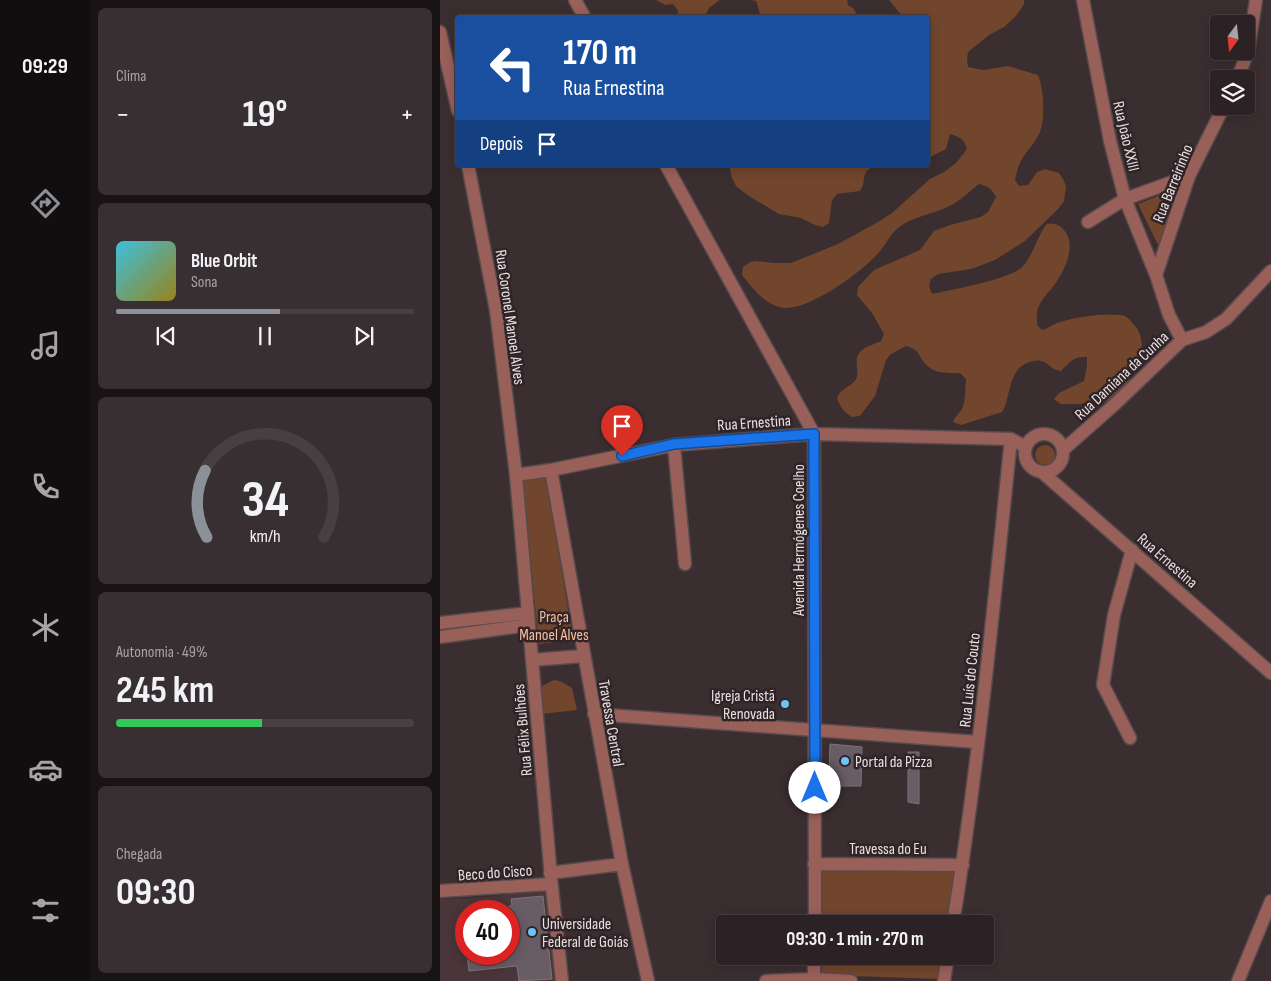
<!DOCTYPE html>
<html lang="pt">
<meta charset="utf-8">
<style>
:root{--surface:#2c2225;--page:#382f32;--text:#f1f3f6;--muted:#a6a4a7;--line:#483f42;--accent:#8c9099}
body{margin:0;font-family:"Sofia Sans Condensed",sans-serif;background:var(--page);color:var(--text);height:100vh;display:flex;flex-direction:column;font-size:19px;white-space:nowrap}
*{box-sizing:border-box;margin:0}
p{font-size:16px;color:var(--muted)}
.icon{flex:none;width:28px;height:28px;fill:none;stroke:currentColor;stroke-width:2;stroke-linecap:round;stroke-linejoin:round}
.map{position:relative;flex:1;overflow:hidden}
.drawer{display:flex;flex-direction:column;gap:8px;padding:8px;background:#181314;width:350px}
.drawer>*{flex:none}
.banner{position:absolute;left:15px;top:15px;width:475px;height:152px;border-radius:5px;box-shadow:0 2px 12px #0003,0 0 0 1px var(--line);background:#1a4fa0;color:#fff;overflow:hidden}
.needle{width:32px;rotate:195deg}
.buttons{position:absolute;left:770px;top:15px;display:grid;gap:10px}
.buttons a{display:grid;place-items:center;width:45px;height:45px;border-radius:5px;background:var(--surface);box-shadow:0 2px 12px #0003,0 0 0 1px var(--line);font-size:25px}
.speed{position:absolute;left:15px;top:900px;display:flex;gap:10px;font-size:25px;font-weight:700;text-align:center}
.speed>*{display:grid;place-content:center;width:65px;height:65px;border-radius:50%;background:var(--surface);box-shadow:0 2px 12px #0003,0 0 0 1px var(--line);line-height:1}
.speed .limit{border:8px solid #d22;background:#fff;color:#111}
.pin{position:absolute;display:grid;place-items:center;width:42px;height:42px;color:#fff;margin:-51px -21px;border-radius:50% 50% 50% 0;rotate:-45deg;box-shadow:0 0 5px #0007}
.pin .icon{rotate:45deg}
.me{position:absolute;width:55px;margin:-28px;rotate:0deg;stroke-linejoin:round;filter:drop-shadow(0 0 4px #0008)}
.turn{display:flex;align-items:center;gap:18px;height:105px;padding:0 25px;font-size:22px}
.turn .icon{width:65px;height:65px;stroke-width:2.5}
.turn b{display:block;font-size:35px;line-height:42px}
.then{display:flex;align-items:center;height:48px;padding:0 25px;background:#0003;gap:10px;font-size:19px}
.big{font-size:38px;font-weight:700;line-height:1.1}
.drawer .card{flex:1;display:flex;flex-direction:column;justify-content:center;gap:8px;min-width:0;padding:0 18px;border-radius:8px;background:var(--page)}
.drawer .dial{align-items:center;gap:0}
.dial svg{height:130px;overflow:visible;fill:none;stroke:var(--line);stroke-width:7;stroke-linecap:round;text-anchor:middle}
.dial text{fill:var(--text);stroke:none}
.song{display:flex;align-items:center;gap:15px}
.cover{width:60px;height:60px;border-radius:8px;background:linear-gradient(135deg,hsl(190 70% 55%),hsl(50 70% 35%))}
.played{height:5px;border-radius:2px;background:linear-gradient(90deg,var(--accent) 55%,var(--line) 55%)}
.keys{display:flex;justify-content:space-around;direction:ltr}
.heat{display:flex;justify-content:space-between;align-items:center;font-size:28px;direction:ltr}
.charge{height:8px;border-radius:4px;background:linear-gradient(90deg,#34c759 49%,var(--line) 0)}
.trip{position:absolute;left:276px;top:915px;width:278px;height:50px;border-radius:5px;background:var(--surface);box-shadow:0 2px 12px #0003,0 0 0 1px var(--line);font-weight:700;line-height:50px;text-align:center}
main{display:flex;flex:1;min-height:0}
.dock{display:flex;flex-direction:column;width:90px;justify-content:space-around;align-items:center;background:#120e0f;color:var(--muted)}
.dock .icon{width:35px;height:35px}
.dock .current{color:var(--accent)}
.dock b{font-size:22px;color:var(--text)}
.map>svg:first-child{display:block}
.built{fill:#49353a;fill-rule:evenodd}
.green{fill:#71462c}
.building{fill:#685c65;stroke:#7f737b}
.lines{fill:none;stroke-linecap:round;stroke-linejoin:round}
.minor-casing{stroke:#574a4d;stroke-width:15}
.minor{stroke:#99605a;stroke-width:12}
.route-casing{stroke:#114b97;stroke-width:12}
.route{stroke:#1a73e8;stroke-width:9}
.poi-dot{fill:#6fc2f4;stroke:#302427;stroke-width:2}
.labels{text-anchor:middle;stroke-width:5;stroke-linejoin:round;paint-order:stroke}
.street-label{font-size:16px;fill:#e8e0e2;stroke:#302427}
.park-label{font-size:16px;fill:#fabf9c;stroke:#302427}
.poi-label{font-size:16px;fill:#e8e0e2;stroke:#302427;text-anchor:start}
</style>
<main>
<nav class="dock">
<b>09:29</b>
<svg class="icon current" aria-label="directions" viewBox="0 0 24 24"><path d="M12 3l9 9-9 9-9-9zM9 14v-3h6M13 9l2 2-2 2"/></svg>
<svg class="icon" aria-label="music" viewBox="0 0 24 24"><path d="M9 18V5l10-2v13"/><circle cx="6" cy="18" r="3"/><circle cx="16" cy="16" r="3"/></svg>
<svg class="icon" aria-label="phone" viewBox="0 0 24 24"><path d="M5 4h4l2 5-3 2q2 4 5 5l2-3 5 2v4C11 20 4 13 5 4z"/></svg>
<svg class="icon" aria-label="climate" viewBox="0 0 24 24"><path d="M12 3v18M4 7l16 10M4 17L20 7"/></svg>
<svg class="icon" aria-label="car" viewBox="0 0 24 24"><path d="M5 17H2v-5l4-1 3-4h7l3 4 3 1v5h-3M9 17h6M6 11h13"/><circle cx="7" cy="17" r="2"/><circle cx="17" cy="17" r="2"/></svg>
<svg class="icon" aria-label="filters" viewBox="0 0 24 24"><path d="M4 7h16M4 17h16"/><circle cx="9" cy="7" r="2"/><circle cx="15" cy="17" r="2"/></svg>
</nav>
<section class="drawer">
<div class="card"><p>Clima</p>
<div class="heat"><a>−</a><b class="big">19°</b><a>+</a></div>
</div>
<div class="card">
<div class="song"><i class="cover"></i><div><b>Blue Orbit</b><p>Sona</p></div></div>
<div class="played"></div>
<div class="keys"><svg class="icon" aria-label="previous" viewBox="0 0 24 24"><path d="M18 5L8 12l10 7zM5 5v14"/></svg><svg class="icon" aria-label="pause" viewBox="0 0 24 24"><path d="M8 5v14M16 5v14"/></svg><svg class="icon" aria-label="next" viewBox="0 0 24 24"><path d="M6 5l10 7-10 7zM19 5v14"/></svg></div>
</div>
<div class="card dial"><svg viewBox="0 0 100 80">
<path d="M14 69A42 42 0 1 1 86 69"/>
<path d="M14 69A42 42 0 0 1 13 28" stroke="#8c9099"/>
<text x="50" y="56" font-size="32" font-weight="700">34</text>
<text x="50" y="72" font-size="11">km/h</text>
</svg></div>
<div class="card"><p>Autonomia · 49%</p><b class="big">245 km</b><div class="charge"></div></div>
<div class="card"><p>Chegada</p><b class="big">09:30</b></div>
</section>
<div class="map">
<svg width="831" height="981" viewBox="0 0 831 981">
<rect width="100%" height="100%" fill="#3b2e31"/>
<path class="built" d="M110,890L120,981H0V899L33,898ZM26,911H69V954H26Z"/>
<path class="green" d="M216,0H280L269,8L264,18L237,17L238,11L233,4L225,5Z
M311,0H407L408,5L414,9L418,17H321L316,1Z
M449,0H584V4L576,16L564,27L549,35L528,52L527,59L528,67L543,70L568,66L598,75C604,88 606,124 598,136C586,156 580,155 575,180L579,186L588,185L597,172L605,169L619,173L623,179L626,186L624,201L619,208L585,241L555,260L531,269L498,274L491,279L489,286L492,294C510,290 574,279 584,265C594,253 597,236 607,224C614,223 619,224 624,230C637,245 625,270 615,284C610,291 603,297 599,306C596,311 597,319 597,325L602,330C609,328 613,324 620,322C638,317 661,313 680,315C687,315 691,321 695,326C714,348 688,386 670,402L648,401L641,404H621L614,399L619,393L644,381L647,365V357C634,356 629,362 621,371C609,369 610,363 601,361C597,360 593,361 589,362C567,370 572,395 562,412L521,425L513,422C515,416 519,414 522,409C526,400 525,389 526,379L520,373C511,373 496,374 489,367C478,359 482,350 466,346L451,354L446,360L435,396L420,416L412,417C404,412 400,407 397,398C401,388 407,389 414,382C422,373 412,361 420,352C424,347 435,344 441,341L444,334L432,313L417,295L418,287L434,270L480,250L494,231L510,225L541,217L548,212L556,197C552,189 548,186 539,184C531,190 523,198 515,203C499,213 478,215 462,225C452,231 447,243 440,251C424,271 364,315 339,307C322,302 313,288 302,275L303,267L310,262L317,261L333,263H351L398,244L438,222L452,213L490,179L504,172L516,163L527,149C524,139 520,137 510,134L506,149L488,158V18L463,17Z
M289,165H466C455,168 433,162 426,172C422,178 426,182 420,191L397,194L392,200L389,223L383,227L375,225L361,218L339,214L309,196L296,186L292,178Z
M741,187L720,249L698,204Z
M595 455a10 10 0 1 1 20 0a10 10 0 1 1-20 0Z
M106,476L133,640L99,644L82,480Z
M114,680L120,681L132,688L137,710L101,714L100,687Z
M382,870L516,871L507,924H382Z
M382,956H502L499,979L382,975Z"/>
<path class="building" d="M390,744L422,747L421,786H391L389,774Z
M468,752H479V804L468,802Z
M103,896L112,979L79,981L77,966L29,971L27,954H69V906H72L71,899Z"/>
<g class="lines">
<g class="minor-casing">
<path id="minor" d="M135,0L145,18
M643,0L670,141L685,199L716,275L729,315L742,340
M0,32L18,111
M797,79L808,52L816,0
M28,165L56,310L76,475L111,878L122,981
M226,165L374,434L375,924
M648,222L685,199L749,176
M716,275L749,176L784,106
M585 453a19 19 0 1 1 38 0a19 19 0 1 1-38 0Z
M234,445L245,564
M623,450L674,405L742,340L766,332L786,319L831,271
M111,470L182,864L208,981
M603,473L831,673
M76,475L111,470L234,445L374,434L571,439L586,447
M0,623L88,613
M0,637L89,625
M92,660L143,656
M154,714L538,742
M690,738L663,685L674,615L692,550
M374,864L523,865
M110,873L182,864
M0,891L111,884
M513,924C539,763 554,601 571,439
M326,981L374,979L411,981
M374,981V956
M504,981L508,956
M798,981L831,901"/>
</g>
<use href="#minor" class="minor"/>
</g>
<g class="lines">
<g class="route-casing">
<path id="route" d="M182,456L234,444L374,434L375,788"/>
</g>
<use href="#route" class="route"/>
</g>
<g class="poi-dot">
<circle cx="345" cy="704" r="5"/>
<circle cx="405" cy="761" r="5"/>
<circle cx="92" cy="932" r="5"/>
</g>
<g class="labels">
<g class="street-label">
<text transform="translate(687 136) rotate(77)" y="6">Rua João XXIII</text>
<text transform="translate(732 183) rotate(-68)" y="6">Rua Barreirinho</text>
<text transform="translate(71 317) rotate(82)" y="6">Rua Coronel Manoel Alves</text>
<text transform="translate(681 375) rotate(-43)" y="6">Rua Damiana da Cunha</text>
<text transform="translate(314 422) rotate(-4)" y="6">Rua Ernestina</text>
<text transform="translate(358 540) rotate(-90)" y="6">Avenida Hermógenes Coelho</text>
<text transform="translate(728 560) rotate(41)" y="6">Rua Ernestina</text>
<text transform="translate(529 680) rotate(-84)" y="6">Rua Luís do Couto</text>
<text transform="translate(172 723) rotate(80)" y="6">Travessa Central</text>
<text transform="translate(82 730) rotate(-95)" y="6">Rua Félix Bulhões</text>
<text x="448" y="854">Travessa do Eu</text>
<text transform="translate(55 872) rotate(-4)" y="6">Beco do Cisco</text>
</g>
<g class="park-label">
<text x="114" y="622">Praça<tspan x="114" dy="18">Manoel Alves</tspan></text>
</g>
<g class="poi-label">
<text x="335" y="701" text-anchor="end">Igreja Cristã<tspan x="335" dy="18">Renovada</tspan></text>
<text x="415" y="767">Portal da Pizza</text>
<text x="102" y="929">Universidade<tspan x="102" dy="18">Federal de Goiás</tspan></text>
</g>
</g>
</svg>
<div class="buttons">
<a><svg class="needle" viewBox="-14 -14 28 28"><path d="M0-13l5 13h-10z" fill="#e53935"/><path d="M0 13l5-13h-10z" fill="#a6a4a7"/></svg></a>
<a><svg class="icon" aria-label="layers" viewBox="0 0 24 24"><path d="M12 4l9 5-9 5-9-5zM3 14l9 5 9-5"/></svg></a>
</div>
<div class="speed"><div class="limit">40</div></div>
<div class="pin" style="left:182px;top:456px;background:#d93025"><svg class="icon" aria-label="arrive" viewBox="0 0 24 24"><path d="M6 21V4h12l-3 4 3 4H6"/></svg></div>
<svg class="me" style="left:375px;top:788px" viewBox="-20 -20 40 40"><circle r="19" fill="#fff"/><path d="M0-13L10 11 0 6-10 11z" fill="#1a73e8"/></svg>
<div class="trip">09:30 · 1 min · 270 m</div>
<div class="banner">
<div class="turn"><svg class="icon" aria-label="left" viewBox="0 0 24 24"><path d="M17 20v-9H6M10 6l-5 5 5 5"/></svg><div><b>170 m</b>Rua Ernestina</div></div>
<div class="then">Depois<svg class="icon" aria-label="arrive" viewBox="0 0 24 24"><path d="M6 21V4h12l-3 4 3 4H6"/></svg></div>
</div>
</div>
</main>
